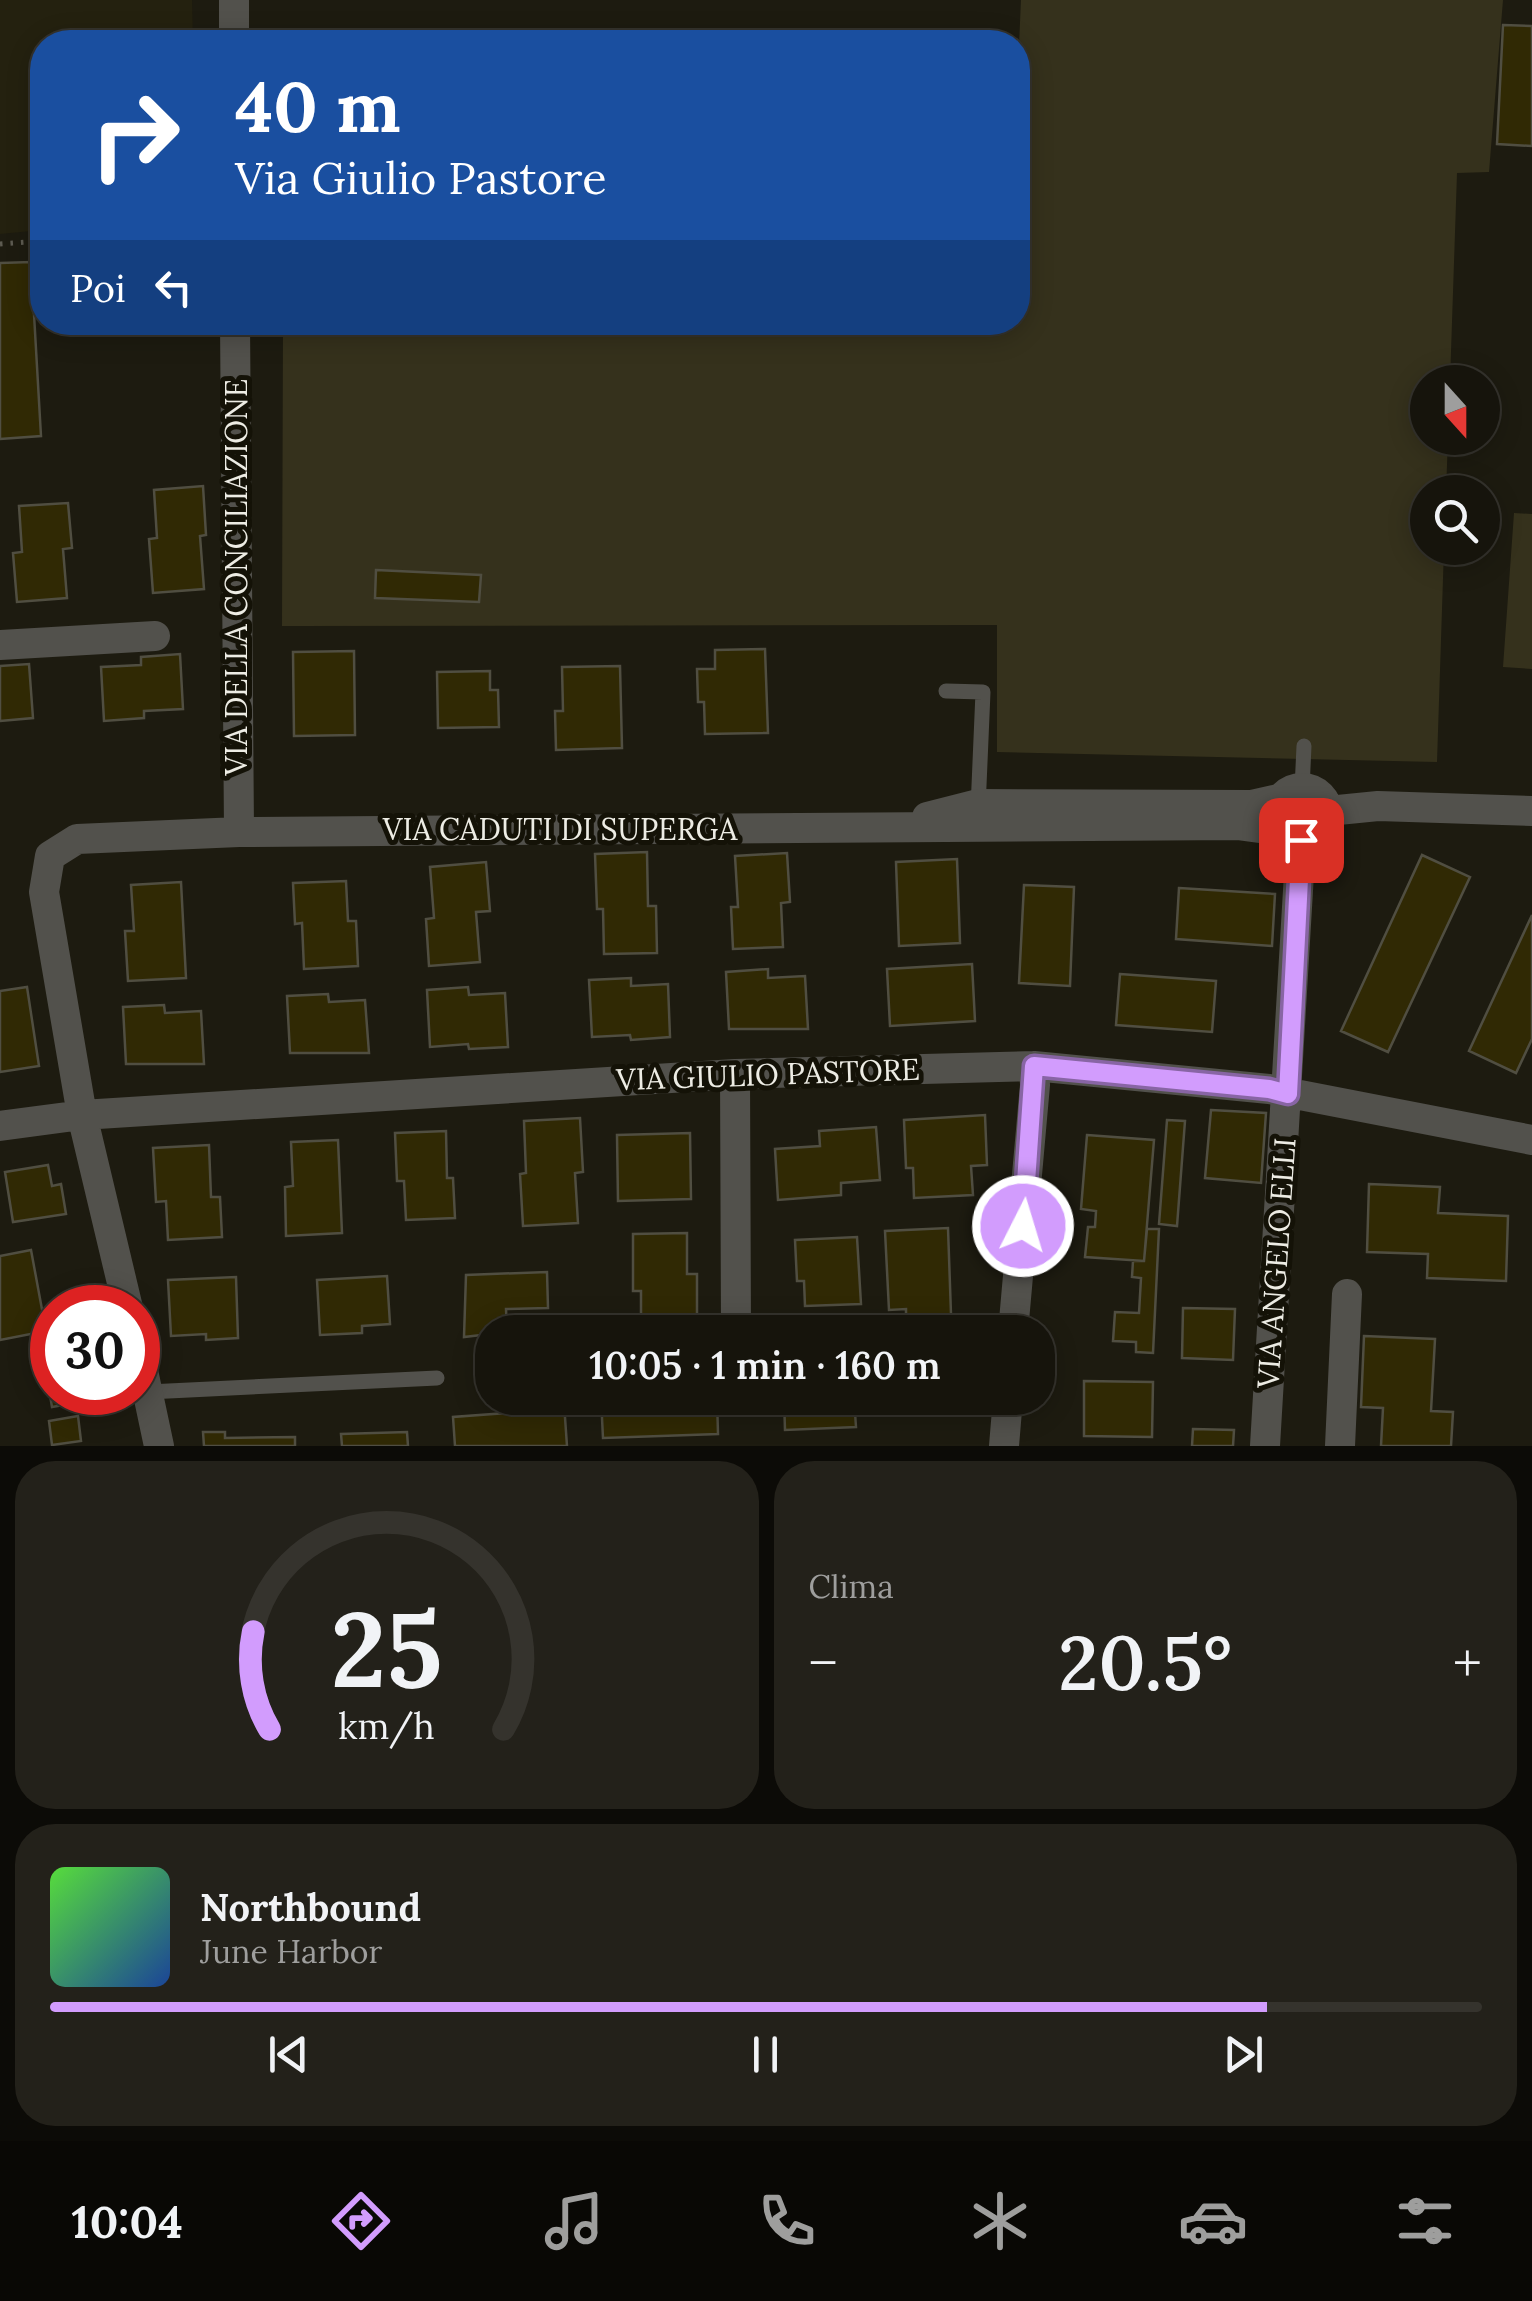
<!DOCTYPE html>
<html lang="it">
<meta charset="utf-8">
<style>
:root{--surface:#16140c;--page:#23211a;--text:#f1f3f6;--muted:#9e9e9d;--line:#35332d;--accent:#d29cfd}
body{margin:0;font-family:Lora,serif;background:var(--page);color:var(--text);height:100vh;display:flex;flex-direction:column;font-size:38px;white-space:nowrap}
*{box-sizing:border-box;margin:0}
p{font-size:32px;color:var(--muted)}
.icon{flex:none;width:55px;height:55px;fill:none;stroke:currentColor;stroke-width:2;stroke-linecap:round;stroke-linejoin:round}
.map{position:relative;height:1446px;overflow:hidden}
.details{display:flex;flex-direction:column;gap:15px;padding:15px;background:#0c0b07;flex:1}
.details>*{flex:none}
.banner{position:absolute;left:30px;top:30px;width:1000px;height:305px;border-radius:40px;box-shadow:0 5px 25px #0003,0 0 0 2px var(--line);background:#1a4fa0;color:#fff;overflow:hidden}
.needle{width:65px;rotate:159deg}
.buttons{position:absolute;left:1410px;top:365px;display:grid;gap:20px}
.buttons a{display:grid;place-items:center;width:90px;height:90px;border-radius:50%;background:var(--surface);box-shadow:0 5px 25px #0003,0 0 0 2px var(--line);font-size:50px}
.speed{position:absolute;left:30px;top:1285px;display:flex;gap:20px;font-size:50px;font-weight:700;text-align:center}
.speed>*{display:grid;place-content:center;width:130px;height:130px;border-radius:50%;background:var(--surface);box-shadow:0 5px 25px #0003,0 0 0 2px var(--line);line-height:1}
.speed .limit{border:15px solid #d22;background:#fff;color:#111}
.pin{position:absolute;display:grid;place-items:center;width:85px;height:85px;color:#fff;margin:-42px;border-radius:20px;box-shadow:0 5px 15px #0006}
.me{position:absolute;width:110px;margin:-55px;rotate:5deg;stroke-linejoin:round;filter:drop-shadow(0 0 8px #0008)}
.turn{display:flex;align-items:center;gap:35px;height:210px;padding:0 40px;font-size:45px}
.turn .icon{width:130px;height:130px;stroke-width:2.5}
.turn b{display:block;font-size:70px;line-height:85px}
.then{display:flex;align-items:center;height:95px;padding:0 40px;background:#0003;gap:20px;font-size:38px}
.big{font-size:75px;font-weight:600;line-height:1.1}
.details .card{flex:1;display:flex;flex-direction:column;justify-content:center;gap:15px;min-width:0;padding:0 35px;border-radius:40px;background:var(--page)}
.details .dial{align-items:center;gap:0}
.dial svg{height:260px;overflow:visible;fill:none;stroke:var(--line);stroke-width:7;stroke-linecap:round;text-anchor:middle}
.dial text{fill:var(--text);stroke:none}
.song{display:flex;align-items:center;gap:30px}
.cover{width:120px;height:120px;border-radius:15px;background:linear-gradient(135deg,hsl(110 70% 55%),hsl(220 70% 35%))}
.played{height:10px;border-radius:5px;background:linear-gradient(90deg,var(--accent) 85%,var(--line) 85%)}
.keys{display:flex;justify-content:space-around;direction:ltr}
.heat{display:flex;justify-content:space-between;align-items:center;font-size:55px;direction:ltr}
.details .tiles{flex:1;display:grid;gap:15px;grid-template-columns:1fr 1fr}
.card:last-child{grid-column:span 2}
.trip{position:absolute;left:475px;top:1315px;width:580px;height:100px;border-radius:40px;background:var(--surface);box-shadow:0 5px 25px #0003,0 0 0 2px var(--line);font-weight:600;line-height:100px;text-align:center}
.tab-bar{display:flex;height:160px;justify-content:space-around;align-items:center;background:#090805;color:var(--muted)}
.tab-bar .icon{width:70px;height:70px}
.tab-bar .current{color:var(--accent)}
.tab-bar b{font-size:45px;color:var(--text)}
.map>svg:first-child{display:block}
.built{fill:#24210f}
.green{fill:#35311c}
.building{fill:#302904;stroke:#504e41;stroke-width:2.5}
.lines{fill:none;stroke-linecap:round;stroke-linejoin:round}
.path{stroke:#5d5b51;stroke-width:5;stroke-dasharray:2.5 8;stroke-linecap:butt}
.service{stroke:#52514c;stroke-width:15}
.minor{stroke:#52514c;stroke-width:30}
.route-casing{stroke:#8865a4;stroke-width:25}
.route{stroke:#d29cfd;stroke-width:18}
.labels{text-anchor:middle;stroke-width:10;stroke-linejoin:round;paint-order:stroke}
.street-label{font-size:30px;fill:#edece4;stroke:#141207}
</style>
<div class="map">
<svg width="1532" height="1446" viewBox="0 0 1532 1446">
<rect width="100%" height="100%" fill="#1d1b10"/>
<path class="built" d="M0,0H192L193,42H42V230L0,234Z"/>
<path class="green" d="M1021,0H1503L1489,172L1457,173L1450,382H1428V438H1448L1446,492H1428V548H1444L1437,762L997,752V625L282,626L283,323L1018,322V67Z
M1514,513L1532,514V669L1503,667Z"/>
<path class="building" d="M1503,25L1532,26V146L1497,144Z
M31,262L41,436L0,439V263Z
M203,486L206,535L200,536L204,589L153,593L149,539L157,538L154,490Z
M68,503L72,548L63,549L67,598L17,602L13,553L22,552L19,506Z
M376,570L481,575L479,602L375,598Z
M765,649L768,733L705,734L704,702H698L697,669H715V650Z
M354,651L355,735L294,736L293,652Z
M180,654L183,709L144,711V718L104,721L101,667L141,665V657Z
M29,664L33,718L0,721V666Z
M620,666L622,748L556,750L555,711H563L562,667Z
M490,671V690H498L499,727L438,728L437,672Z
M647,852L648,906H656L657,953L604,954L603,909H597L595,854Z
M787,853L790,902L781,903L783,947L733,949L731,907H738L735,856Z
M1422,855L1470,877L1388,1052L1341,1031Z
M957,859L960,943L899,946L896,862Z
M486,862L490,911L476,912L480,962L429,966L426,919L434,918L430,867Z
M346,881L348,921H356L358,966L304,969L302,923L295,924L293,883Z
M181,882L186,978L128,981L125,931H134L131,885Z
M1024,885L1074,887L1070,986L1019,983Z
M1179,888L1275,894L1272,946L1176,939Z
M1532,915V1039L1516,1073L1469,1051Z
M972,964L975,1021L890,1026L887,969Z
M768,969V978L805,976L808,1029H729L726,972Z
M1120,974L1216,981L1212,1032L1116,1025Z
M631,978V986L668,984L670,1037L631,1040L630,1035L592,1037L589,980Z
M27,987L39,1066L0,1072V991Z
M468,987L469,995L505,993L508,1047L469,1049L468,1044L430,1047L427,990Z
M328,994L329,1002L365,1000L369,1053H290L287,996Z
M164,1005L165,1013L201,1011L204,1064H126L123,1007Z
M1211,1110L1266,1113L1261,1183L1205,1178Z
M985,1115L987,1165L971,1166L973,1195L914,1198L913,1168H906L904,1120Z
M580,1118L583,1172L575,1173L578,1223L523,1226L520,1174L526,1173L524,1121Z
M1167,1120L1185,1121L1177,1226L1159,1224Z
M876,1127L880,1180L841,1183V1195L778,1200L775,1149L820,1146L819,1131Z
M446,1131L447,1178H453L455,1218L406,1220L404,1181H397L395,1133Z
M690,1133L691,1199L618,1201L617,1135Z
M1087,1135L1154,1140L1144,1261L1085,1257L1088,1227H1095L1096,1211L1081,1209Z
M338,1140L342,1233L286,1236L285,1187L293,1186L291,1142Z
M209,1145L211,1197H220L222,1237L168,1240L166,1201L156,1202L153,1148Z
M48,1165L52,1186L61,1184L66,1214L13,1222L5,1172Z
M1369,1184L1440,1187L1438,1213L1508,1216L1506,1281L1427,1278L1428,1254L1367,1252Z
M948,1228L951,1314L906,1316V1309L889,1310L885,1231Z
M1147,1229H1159L1153,1353L1136,1352V1342L1113,1341L1115,1312L1139,1313L1141,1278L1132,1277L1133,1261H1144Z
M687,1233V1274H697V1332H641V1291H633V1234Z
M857,1237L861,1304L805,1306L804,1281H797L795,1240Z
M31,1250L46,1331L0,1340V1256Z
M547,1272L548,1308L506,1309L507,1332L464,1337L466,1275Z
M387,1276L390,1324L362,1326V1333L320,1335L317,1280Z
M236,1277L238,1338L206,1340V1334L171,1336L168,1280Z
M1183,1308L1235,1309L1233,1360L1182,1358Z
M1364,1336L1435,1339L1431,1411L1453,1412L1451,1446H1381L1383,1408L1361,1407Z
M52,1365V1392H107L108,1397L52,1407L45,1366Z
M1084,1381L1153,1382L1152,1437L1084,1436Z
M601,1398H717L718,1434L603,1438Z
M784,1398H854L856,1427L785,1430Z
M918,1398H970L971,1411L918,1413Z
M564,1403L567,1446H455L453,1417L506,1413V1407Z
M78,1416L81,1441L52,1445L49,1421Z
M1193,1429L1234,1430L1233,1446H1192Z
M203,1432H225V1438L295,1437V1446H204Z
M407,1432L408,1446H342L341,1434Z"/>
<g class="lines">
<path class="path" d="M0,244L42,241"/>
<path class="service" d="M946,691L983,692L978,809
M1302,789L1304,746
M148,1392L437,1378"/>
<path class="minor" d="M234,42V0
M235,322L239,832
M0,645L155,636
M1276 814a26 26 0 1 1 52 0a26 26 0 1 1-52 0Z
M1328,811L1378,806L1532,811
M927,817L978,804L1252,805L1283,798
M735,1074L736,1332
M0,1126L82,1115L735,1074L1034,1066L1269,1089L1532,1140
M128,1308L82,1115L44,892L50,856L77,839L239,832L1237,825L1282,831
M1013,1332L1035,1085L1034,1066
M138,1347L159,1446
M1004,1446L1008,1398
M1265,1446L1301,840
M1340,1446L1347,1294"/>
</g>
<g class="lines">
<g class="route-casing">
<path id="route" d="M1023,1226L1034,1066L1269,1089L1288,1094L1301,840"/>
</g>
<use href="#route" class="route"/>
</g>
<g class="labels">
<g class="street-label">
<text transform="translate(237 577) rotate(-90)" y="10">VIA DELLA CONCILIAZIONE</text>
<text x="560" y="840">VIA CADUTI DI SUPERGA</text>
<text transform="translate(768 1075) rotate(-2)" y="10">VIA GIULIO PASTORE</text>
<text transform="translate(1277 1263) rotate(-86)" y="10">VIA ANGELO ELLI</text>
</g>
</g>
</svg>
<div class="buttons">
<a><svg class="needle" viewBox="-14 -14 28 28"><path d="M0-13l5 13h-10z" fill="#e53935"/><path d="M0 13l5-13h-10z" fill="#9e9e9d"/></svg></a>
<a><svg class="icon" aria-label="search" viewBox="0 0 24 24"><circle cx="10" cy="10" r="6"/><path d="M15 15l6 6"/></svg></a>
</div>
<div class="speed"><div class="limit">30</div></div>
<div class="pin" style="left:1301px;top:840px;background:#d93025"><svg class="icon" aria-label="arrive" viewBox="0 0 24 24"><path d="M6 21V4h12l-3 4 3 4H6"/></svg></div>
<svg class="me" style="left:1023px;top:1226px" viewBox="-20 -20 40 40"><circle r="17" fill="#d29cfd" stroke="#fff" stroke-width="3"/><path d="M0-11L8 9 0 5-8 9z" fill="#fff"/></svg>
<div class="trip">10:05 · 1 min · 160 m</div>
<div class="banner">
<div class="turn"><svg class="icon" aria-label="right" viewBox="0 0 24 24"><path d="M7 20v-9h11M14 6l5 5-5 5"/></svg><div><b>40 m</b>Via Giulio Pastore</div></div>
<div class="then">Poi<svg class="icon" aria-label="left" viewBox="0 0 24 24"><path d="M17 20v-9H6M10 6l-5 5 5 5"/></svg></div>
</div>
</div>
<section class="details">
<div class="tiles">
<div class="card dial"><svg viewBox="0 0 100 80">
<path d="M14 69A42 42 0 1 1 86 69"/>
<path d="M14 69A42 42 0 0 1 9 39" stroke="#d29cfd"/>
<text x="50" y="56" font-size="32" font-weight="700">25</text>
<text x="50" y="72" font-size="11">km/h</text>
</svg></div>
<div class="card"><p>Clima</p>
<div class="heat"><a>−</a><b class="big">20.5°</b><a>+</a></div>
</div>
<div class="card">
<div class="song"><i class="cover"></i><div><b>Northbound</b><p>June Harbor</p></div></div>
<div class="played"></div>
<div class="keys"><svg class="icon" aria-label="previous" viewBox="0 0 24 24"><path d="M18 5L8 12l10 7zM5 5v14"/></svg><svg class="icon" aria-label="pause" viewBox="0 0 24 24"><path d="M8 5v14M16 5v14"/></svg><svg class="icon" aria-label="next" viewBox="0 0 24 24"><path d="M6 5l10 7-10 7zM19 5v14"/></svg></div>
</div>
</div>
</section>
<nav class="tab-bar">
<b>10:04</b>
<svg class="icon current" aria-label="directions" viewBox="0 0 24 24"><path d="M12 3l9 9-9 9-9-9zM9 14v-3h6M13 9l2 2-2 2"/></svg>
<svg class="icon" aria-label="music" viewBox="0 0 24 24"><path d="M9 18V5l10-2v13"/><circle cx="6" cy="18" r="3"/><circle cx="16" cy="16" r="3"/></svg>
<svg class="icon" aria-label="phone" viewBox="0 0 24 24"><path d="M5 4h4l2 5-3 2q2 4 5 5l2-3 5 2v4C11 20 4 13 5 4z"/></svg>
<svg class="icon" aria-label="climate" viewBox="0 0 24 24"><path d="M12 3v18M4 7l16 10M4 17L20 7"/></svg>
<svg class="icon" aria-label="car" viewBox="0 0 24 24"><path d="M5 17H2v-5l4-1 3-4h7l3 4 3 1v5h-3M9 17h6M6 11h13"/><circle cx="7" cy="17" r="2"/><circle cx="17" cy="17" r="2"/></svg>
<svg class="icon" aria-label="filters" viewBox="0 0 24 24"><path d="M4 7h16M4 17h16"/><circle cx="9" cy="7" r="2"/><circle cx="15" cy="17" r="2"/></svg>
</nav>
